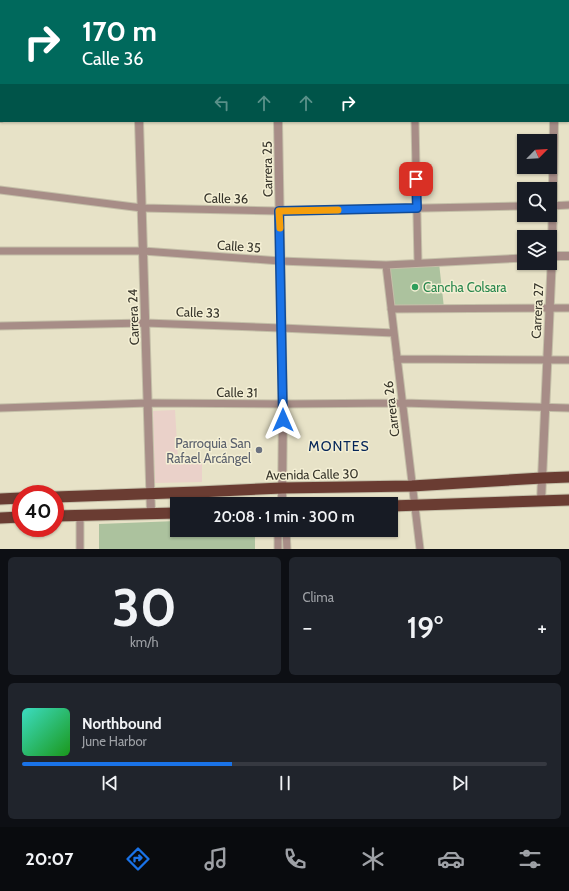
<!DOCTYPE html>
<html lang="es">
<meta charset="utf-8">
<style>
:root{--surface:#171b24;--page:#20242c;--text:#f1f3f6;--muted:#9ea1a6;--line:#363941;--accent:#1a73e8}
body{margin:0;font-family:Cabin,sans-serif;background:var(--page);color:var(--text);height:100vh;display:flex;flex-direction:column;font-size:15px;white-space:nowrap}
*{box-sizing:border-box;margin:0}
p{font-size:13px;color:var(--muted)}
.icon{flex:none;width:22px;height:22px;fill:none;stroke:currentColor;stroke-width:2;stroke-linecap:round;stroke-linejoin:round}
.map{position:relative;height:549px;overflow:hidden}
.details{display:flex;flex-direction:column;gap:8px;padding:8px;background:#0d0f14;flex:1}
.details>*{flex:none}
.banner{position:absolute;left:0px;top:0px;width:569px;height:122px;box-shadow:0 1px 3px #0004;background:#00695c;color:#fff;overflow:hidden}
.needle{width:26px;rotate:66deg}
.controls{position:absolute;left:517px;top:134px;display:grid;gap:8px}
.controls a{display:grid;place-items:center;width:40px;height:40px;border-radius:0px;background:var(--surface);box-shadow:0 1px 3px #0004;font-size:20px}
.speed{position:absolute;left:12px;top:485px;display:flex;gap:8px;font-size:20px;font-weight:700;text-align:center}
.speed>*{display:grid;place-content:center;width:52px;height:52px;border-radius:50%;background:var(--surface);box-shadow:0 1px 3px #0004;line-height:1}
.speed .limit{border:6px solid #d22;background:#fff;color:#111}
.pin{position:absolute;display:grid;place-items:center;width:34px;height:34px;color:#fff;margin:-17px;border-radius:8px;box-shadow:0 2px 6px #0006}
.me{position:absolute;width:44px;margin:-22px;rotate:0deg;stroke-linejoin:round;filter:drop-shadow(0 0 3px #0008)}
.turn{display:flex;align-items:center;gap:14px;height:84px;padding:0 16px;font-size:18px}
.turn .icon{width:52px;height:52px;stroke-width:2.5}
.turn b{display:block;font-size:28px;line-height:34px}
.lanes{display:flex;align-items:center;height:38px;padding:0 16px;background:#0003;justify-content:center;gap:20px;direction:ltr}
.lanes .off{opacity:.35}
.big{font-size:30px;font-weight:600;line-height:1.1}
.details .tile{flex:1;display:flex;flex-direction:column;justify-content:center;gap:6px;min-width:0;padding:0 14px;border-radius:6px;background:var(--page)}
.details .dial{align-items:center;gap:0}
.dial b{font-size:52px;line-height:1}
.song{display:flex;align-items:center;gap:12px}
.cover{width:48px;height:48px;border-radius:6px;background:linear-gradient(135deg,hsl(170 70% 55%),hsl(120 70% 35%))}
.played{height:4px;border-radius:2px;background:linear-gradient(90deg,var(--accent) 40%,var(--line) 40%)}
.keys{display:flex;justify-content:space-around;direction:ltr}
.heat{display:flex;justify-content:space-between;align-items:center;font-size:22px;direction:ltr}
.details .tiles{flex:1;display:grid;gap:8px;grid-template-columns:1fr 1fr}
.tile:last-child{grid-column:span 2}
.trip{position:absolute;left:170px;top:497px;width:228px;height:40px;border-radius:0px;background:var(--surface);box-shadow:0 1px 3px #0004;font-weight:600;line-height:40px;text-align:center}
.tabs{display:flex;height:64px;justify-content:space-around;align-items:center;background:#090b0e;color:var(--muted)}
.tabs .icon{width:28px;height:28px}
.tabs .active{color:var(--accent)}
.tabs b{font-size:18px;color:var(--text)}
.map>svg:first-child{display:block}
.commercial{fill:#ead1c9}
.green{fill:#acc29e}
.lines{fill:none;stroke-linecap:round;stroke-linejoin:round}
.minor-casing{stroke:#c4bfa8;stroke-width:9}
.tertiary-casing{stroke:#c4bfa8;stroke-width:10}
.trunk-casing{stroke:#c4bfa8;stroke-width:13}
.minor{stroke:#a78d87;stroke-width:7}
.tertiary{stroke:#a78d87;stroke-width:8}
.trunk{stroke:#6a3c32;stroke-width:11}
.route-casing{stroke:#114b97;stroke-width:10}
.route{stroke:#1a73e8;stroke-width:7}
.slow{stroke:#f59e0b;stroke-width:7}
.leisure-dot{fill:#2e9e5b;stroke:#f4efd4;stroke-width:1.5}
.worship-dot{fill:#6b7280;stroke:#f4efd4;stroke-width:1.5}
.labels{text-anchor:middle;stroke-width:3;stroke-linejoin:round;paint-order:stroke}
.street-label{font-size:13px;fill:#37352b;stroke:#f4efd4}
.leisure-label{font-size:13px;fill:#27864d;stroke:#f4efd4;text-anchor:start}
.worship-label{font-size:13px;fill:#5b616d;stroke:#f4efd4;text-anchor:end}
.neighbourhood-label{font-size:14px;letter-spacing:1px;fill:#062659;stroke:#f4efd4}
</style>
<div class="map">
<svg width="569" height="549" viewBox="0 0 569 549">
<rect width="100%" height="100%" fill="#e7e2c7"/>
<path class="commercial" d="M175,410L178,459H202V482L155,483L153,411Z"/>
<path class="green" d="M439,263L444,308L391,309L386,265Z
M177,521V530H255V549H99V524Z"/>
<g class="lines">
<g class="minor-casing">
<path id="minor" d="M64,0V1
M413,0V1
M568,18H569
M0,21H1
M415,121L418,263
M0,190L142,208L279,211L524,206
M550,206L569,205
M0,251H143L280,261L386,265L524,258
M386,265L420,549
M391,309L569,308
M0,326L145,323L281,328L394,333
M397,359L569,360
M0,408L148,403L283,404L403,403L569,408
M80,515V549
M278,530V549
M286,530L287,549"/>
</g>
<g class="tertiary-casing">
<path id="tertiary" d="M135,0L136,1
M276,0V1
M561,1L562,0
M568,115H569
M0,118H1
M139,121L151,513
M278,121L283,404L282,504
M552,256H569
M541,501L552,256L554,121"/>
</g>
<g class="trunk-casing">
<path id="trunk" d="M55,497L198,492L282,488L412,486L542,478L569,477
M0,499L21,498
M391,506L569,500
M55,516L177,513
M0,518L21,517"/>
</g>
<use href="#minor" class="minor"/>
<use href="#tertiary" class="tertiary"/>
<use href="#trunk" class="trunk"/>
</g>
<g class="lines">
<g class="route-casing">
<path id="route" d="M283,420L279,211L417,208L416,179"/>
</g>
<use href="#route" class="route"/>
<path class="slow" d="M280,228L279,211L338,210"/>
</g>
<circle class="leisure-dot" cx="415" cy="287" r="4"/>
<circle class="worship-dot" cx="259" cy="450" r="4"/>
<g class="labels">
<g class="street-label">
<text transform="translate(267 169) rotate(-91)" y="5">Carrera 25</text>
<text transform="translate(226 198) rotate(1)" y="5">Calle 36</text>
<text transform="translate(239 246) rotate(4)" y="5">Calle 35</text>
<text transform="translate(537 311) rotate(-87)" y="5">Carrera 27</text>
<text transform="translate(198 312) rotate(2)" y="5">Calle 33</text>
<text transform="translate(133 317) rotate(-92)" y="5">Carrera 24</text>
<text transform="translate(237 392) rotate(1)" y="5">Calle 31</text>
<text transform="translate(391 409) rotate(-97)" y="5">Carrera 26</text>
<text transform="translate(312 474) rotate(-1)" y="5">Avenida Calle 30</text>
</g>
<g class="leisure-label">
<text x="423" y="292">Cancha Colsara</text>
</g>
<g class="worship-label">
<text x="251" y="448">Parroquia San<tspan x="251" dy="15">Rafael Arcángel</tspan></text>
</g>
<g class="neighbourhood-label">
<text x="339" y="451">MONTES</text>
</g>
</g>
</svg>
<div class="controls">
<a><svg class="needle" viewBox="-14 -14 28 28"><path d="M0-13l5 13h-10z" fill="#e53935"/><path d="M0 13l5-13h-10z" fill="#9ea1a6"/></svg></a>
<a><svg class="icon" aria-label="search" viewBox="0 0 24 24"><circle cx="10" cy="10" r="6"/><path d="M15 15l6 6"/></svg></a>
<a><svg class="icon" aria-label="layers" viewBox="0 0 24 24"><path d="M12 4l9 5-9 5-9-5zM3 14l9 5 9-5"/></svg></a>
</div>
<div class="speed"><div class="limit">40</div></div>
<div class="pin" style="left:416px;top:179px;background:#d93025"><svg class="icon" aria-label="arrive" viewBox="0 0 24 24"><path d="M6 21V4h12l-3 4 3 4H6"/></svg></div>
<svg class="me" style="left:283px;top:420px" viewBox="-20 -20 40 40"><path d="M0-17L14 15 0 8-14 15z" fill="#1a73e8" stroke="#fff" stroke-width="4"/></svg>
<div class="trip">20:08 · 1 min · 300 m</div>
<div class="banner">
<div class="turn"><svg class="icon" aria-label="right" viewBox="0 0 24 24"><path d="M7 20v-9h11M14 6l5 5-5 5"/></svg><div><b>170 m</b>Calle 36</div></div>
<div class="lanes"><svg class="icon off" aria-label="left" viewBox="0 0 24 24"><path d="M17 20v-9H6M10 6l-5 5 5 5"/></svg><svg class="icon off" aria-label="ahead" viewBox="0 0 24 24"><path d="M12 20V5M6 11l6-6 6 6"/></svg><svg class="icon off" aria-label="ahead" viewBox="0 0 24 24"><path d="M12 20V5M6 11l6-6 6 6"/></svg><svg class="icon" aria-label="right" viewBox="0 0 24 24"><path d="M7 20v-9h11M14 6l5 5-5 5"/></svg></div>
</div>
</div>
<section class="details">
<div class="tiles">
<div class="tile dial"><b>30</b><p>km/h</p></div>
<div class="tile"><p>Clima</p>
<div class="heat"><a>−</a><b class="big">19°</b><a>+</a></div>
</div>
<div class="tile">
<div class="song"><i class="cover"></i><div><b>Northbound</b><p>June Harbor</p></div></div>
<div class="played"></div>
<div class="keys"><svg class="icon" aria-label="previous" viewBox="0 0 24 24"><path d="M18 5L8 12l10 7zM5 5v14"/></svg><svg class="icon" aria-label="pause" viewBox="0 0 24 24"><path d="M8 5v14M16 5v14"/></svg><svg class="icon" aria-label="next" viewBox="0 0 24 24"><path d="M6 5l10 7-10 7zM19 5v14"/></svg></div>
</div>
</div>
</section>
<nav class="tabs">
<b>20:07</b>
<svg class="icon active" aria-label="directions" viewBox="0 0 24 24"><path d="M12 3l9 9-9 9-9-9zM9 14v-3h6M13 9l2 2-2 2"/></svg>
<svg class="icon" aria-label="music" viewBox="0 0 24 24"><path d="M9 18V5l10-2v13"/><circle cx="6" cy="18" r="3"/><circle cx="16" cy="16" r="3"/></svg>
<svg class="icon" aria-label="phone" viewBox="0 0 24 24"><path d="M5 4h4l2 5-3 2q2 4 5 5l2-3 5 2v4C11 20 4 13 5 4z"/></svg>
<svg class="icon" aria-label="climate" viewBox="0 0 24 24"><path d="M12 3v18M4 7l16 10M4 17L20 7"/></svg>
<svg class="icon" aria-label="car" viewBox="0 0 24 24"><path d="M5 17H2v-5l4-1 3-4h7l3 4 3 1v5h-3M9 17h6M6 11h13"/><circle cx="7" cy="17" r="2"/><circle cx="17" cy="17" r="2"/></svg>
<svg class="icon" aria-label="filters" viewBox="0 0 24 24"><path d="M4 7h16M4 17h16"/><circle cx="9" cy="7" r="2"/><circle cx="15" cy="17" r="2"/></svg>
</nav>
